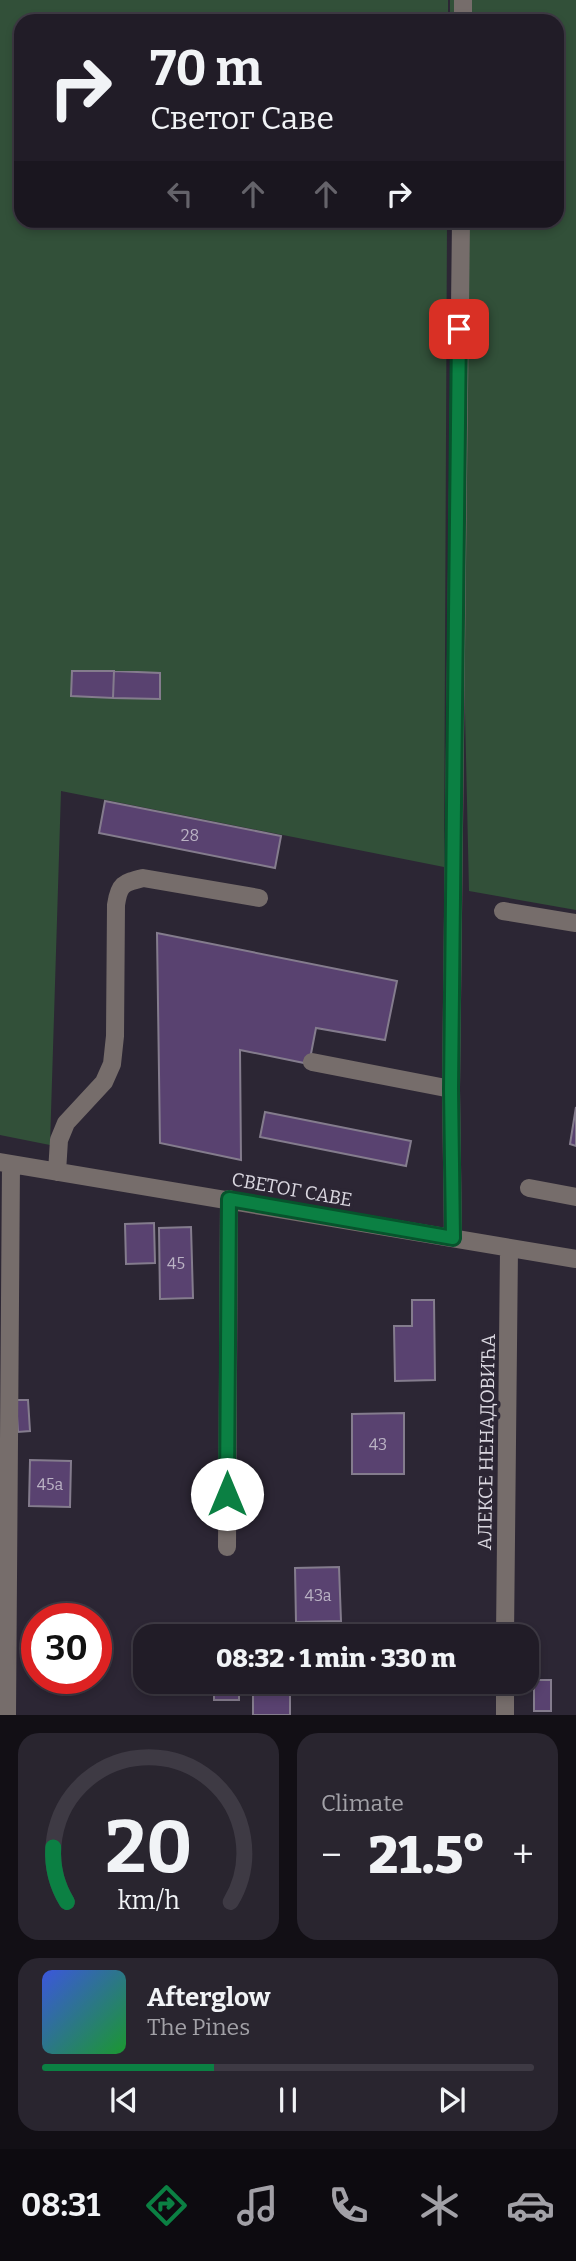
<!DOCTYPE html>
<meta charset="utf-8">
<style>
:root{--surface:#211c27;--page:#29252f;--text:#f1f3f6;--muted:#a2a1a7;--line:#3e3a44;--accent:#0b8043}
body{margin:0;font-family:Bitter,serif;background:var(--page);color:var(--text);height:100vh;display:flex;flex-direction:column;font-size:26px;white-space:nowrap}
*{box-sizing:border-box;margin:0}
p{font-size:23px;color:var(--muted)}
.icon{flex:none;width:38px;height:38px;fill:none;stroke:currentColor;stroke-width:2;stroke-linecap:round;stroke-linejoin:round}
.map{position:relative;height:1715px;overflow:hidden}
.sheet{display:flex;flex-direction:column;gap:18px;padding:18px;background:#120f15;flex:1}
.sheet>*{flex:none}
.guide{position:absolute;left:14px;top:14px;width:550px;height:214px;border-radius:21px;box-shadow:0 4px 10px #0003,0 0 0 2px var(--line);background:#211c27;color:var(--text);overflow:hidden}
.speed{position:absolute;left:21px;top:1603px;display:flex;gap:14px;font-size:35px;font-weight:700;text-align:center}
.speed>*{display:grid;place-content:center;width:91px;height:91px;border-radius:50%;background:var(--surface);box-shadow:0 4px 10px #0003,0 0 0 2px var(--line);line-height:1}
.speed .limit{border:10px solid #d22;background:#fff;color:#111}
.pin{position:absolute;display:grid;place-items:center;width:60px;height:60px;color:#fff;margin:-30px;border-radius:14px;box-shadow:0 4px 10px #0006}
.me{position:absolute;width:77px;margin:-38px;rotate:0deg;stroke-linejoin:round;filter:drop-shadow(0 0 5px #0008)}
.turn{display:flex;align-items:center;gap:24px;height:147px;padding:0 21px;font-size:32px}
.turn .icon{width:91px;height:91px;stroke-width:2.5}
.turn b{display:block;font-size:49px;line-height:60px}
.lanes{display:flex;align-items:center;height:66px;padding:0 21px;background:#0003;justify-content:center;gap:35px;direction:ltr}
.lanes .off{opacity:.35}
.big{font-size:52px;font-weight:800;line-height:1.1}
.sheet .widget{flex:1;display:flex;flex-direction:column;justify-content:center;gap:10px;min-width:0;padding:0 24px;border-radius:21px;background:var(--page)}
.sheet .dial{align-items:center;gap:0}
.dial svg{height:182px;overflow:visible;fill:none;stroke:var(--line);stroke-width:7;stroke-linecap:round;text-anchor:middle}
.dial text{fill:var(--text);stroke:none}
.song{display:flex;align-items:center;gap:21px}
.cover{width:84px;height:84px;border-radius:10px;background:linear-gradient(135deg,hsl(230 70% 55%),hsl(130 70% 35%))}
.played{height:7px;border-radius:4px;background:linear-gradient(90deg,var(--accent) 35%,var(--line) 35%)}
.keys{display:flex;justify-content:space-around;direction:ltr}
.heat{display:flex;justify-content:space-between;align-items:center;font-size:38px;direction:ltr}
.sheet .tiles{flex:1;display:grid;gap:18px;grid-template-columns:1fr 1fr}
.widget:last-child{grid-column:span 2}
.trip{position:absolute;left:133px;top:1624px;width:406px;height:70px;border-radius:21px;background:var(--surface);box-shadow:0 4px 10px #0003,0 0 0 2px var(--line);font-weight:800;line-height:70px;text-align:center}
.menu{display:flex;height:112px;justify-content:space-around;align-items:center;background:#0d0b10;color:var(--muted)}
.menu .icon{width:49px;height:49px}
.menu .selected{color:var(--accent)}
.menu b{font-size:32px;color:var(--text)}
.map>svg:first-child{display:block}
.green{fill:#325039}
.building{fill:#594270;stroke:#847c8d;stroke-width:2}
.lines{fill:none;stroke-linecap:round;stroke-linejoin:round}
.minor{stroke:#766d6b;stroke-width:18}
.route-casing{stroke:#07532c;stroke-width:18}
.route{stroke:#0b8043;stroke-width:12}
.labels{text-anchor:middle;stroke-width:7;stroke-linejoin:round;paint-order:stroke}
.number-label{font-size:16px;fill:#bab2c4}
.street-label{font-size:19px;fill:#dad7e0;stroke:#2c2634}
</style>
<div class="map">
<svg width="576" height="1715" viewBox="0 0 576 1715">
<rect width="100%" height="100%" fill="#2c2634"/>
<path class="green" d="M0,0H448V21H21V220L447,221L444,867L61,791L50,1145L0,1135Z
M450,0H576V910L469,891L454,221L556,220V21H450Z"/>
<path class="building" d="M72,671H114L113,698L71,696Z
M114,671L160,673V699L113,698Z
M105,801L281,836L275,868L99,833Z
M157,933L397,981L385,1040L316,1028L309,1064L240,1050L241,1160L160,1143Z
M576,1107V1146L570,1144Z
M265,1112L411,1141L406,1166L260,1137Z
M154,1223L155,1263L126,1264L125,1224Z
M191,1227L193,1298L160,1299L159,1228Z
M412,1300H434L435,1380L395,1381L394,1326H412Z
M16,1400H28L30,1431L18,1432Z
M404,1413V1474H352V1414Z
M30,1460L71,1461L70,1507L29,1506Z
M339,1567L341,1621L296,1622L295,1568Z
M534,1680H551V1711H534Z
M214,1682H239V1700H214Z
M253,1682H290V1715H253Z"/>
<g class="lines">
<path class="minor" d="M463,21V0
M503,911L576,923
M312,1062L451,1089
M0,1162L576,1259
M57,1172L59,1140L66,1123L104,1082L112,1064L115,1036L116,905C119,884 123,883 143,878L259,898
M529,1188L576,1197
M453,1238L451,1089L461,220
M227,1547L229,1199
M505,1636L509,1248
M7,1715L11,1164
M505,1715V1682"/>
</g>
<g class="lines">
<g class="route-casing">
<path id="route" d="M227,1494L229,1199L453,1238L451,1089L459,329"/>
</g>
<use href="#route" class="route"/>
</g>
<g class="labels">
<g class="number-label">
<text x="190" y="841">28</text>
<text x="176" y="1269">45</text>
<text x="378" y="1450">43</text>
<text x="50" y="1490">45a</text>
<text x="318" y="1601">43a</text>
</g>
<g class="street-label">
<text transform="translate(292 1189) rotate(10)" y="7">СВЕТОГ САВЕ</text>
<text transform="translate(486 1442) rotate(-89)" y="7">АЛЕКСЕ НЕНАДОВИЋА</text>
</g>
</g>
</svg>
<div class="speed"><div class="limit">30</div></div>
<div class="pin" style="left:459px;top:329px;background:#d93025"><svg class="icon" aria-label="arrive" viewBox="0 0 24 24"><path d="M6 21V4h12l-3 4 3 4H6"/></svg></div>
<svg class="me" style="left:227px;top:1494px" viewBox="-20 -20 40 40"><circle r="19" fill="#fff"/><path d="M0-13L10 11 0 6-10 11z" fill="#0b8043"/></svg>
<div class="trip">08:32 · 1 min · 330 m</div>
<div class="guide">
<div class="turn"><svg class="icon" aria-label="right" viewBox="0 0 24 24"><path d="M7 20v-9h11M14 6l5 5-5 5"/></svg><div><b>70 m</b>Светог Саве</div></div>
<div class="lanes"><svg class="icon off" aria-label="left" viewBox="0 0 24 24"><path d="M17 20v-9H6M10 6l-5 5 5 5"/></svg><svg class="icon off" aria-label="ahead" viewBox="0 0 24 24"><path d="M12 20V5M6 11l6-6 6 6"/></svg><svg class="icon off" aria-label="ahead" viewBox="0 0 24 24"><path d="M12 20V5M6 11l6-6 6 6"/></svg><svg class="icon" aria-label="right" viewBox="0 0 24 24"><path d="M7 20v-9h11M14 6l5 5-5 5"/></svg></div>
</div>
</div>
<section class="sheet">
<div class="tiles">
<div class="widget dial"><svg viewBox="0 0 100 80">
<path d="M14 69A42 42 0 1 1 86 69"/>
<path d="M14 69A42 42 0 0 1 8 45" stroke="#0b8043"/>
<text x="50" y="56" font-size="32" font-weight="700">20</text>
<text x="50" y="72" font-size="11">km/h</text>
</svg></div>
<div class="widget"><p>Climate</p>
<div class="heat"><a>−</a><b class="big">21.5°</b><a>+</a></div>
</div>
<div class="widget">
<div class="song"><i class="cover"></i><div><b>Afterglow</b><p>The Pines</p></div></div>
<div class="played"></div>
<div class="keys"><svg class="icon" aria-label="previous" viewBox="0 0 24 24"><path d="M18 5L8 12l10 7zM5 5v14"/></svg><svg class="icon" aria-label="pause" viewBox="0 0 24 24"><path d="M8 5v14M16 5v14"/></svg><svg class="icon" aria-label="next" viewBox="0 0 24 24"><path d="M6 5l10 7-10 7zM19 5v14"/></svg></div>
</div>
</div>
</section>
<nav class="menu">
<b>08:31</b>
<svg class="icon selected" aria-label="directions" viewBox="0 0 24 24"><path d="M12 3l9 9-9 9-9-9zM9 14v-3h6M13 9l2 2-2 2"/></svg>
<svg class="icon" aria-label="music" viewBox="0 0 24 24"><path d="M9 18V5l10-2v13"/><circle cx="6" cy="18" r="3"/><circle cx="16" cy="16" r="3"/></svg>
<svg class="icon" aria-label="phone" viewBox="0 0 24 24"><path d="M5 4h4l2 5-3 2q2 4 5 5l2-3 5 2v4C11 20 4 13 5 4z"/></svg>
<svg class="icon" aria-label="climate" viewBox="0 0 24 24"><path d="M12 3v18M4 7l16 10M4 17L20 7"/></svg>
<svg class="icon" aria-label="car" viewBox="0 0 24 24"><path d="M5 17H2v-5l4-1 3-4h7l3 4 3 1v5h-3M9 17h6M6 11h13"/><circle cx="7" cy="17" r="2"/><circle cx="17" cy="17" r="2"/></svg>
</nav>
